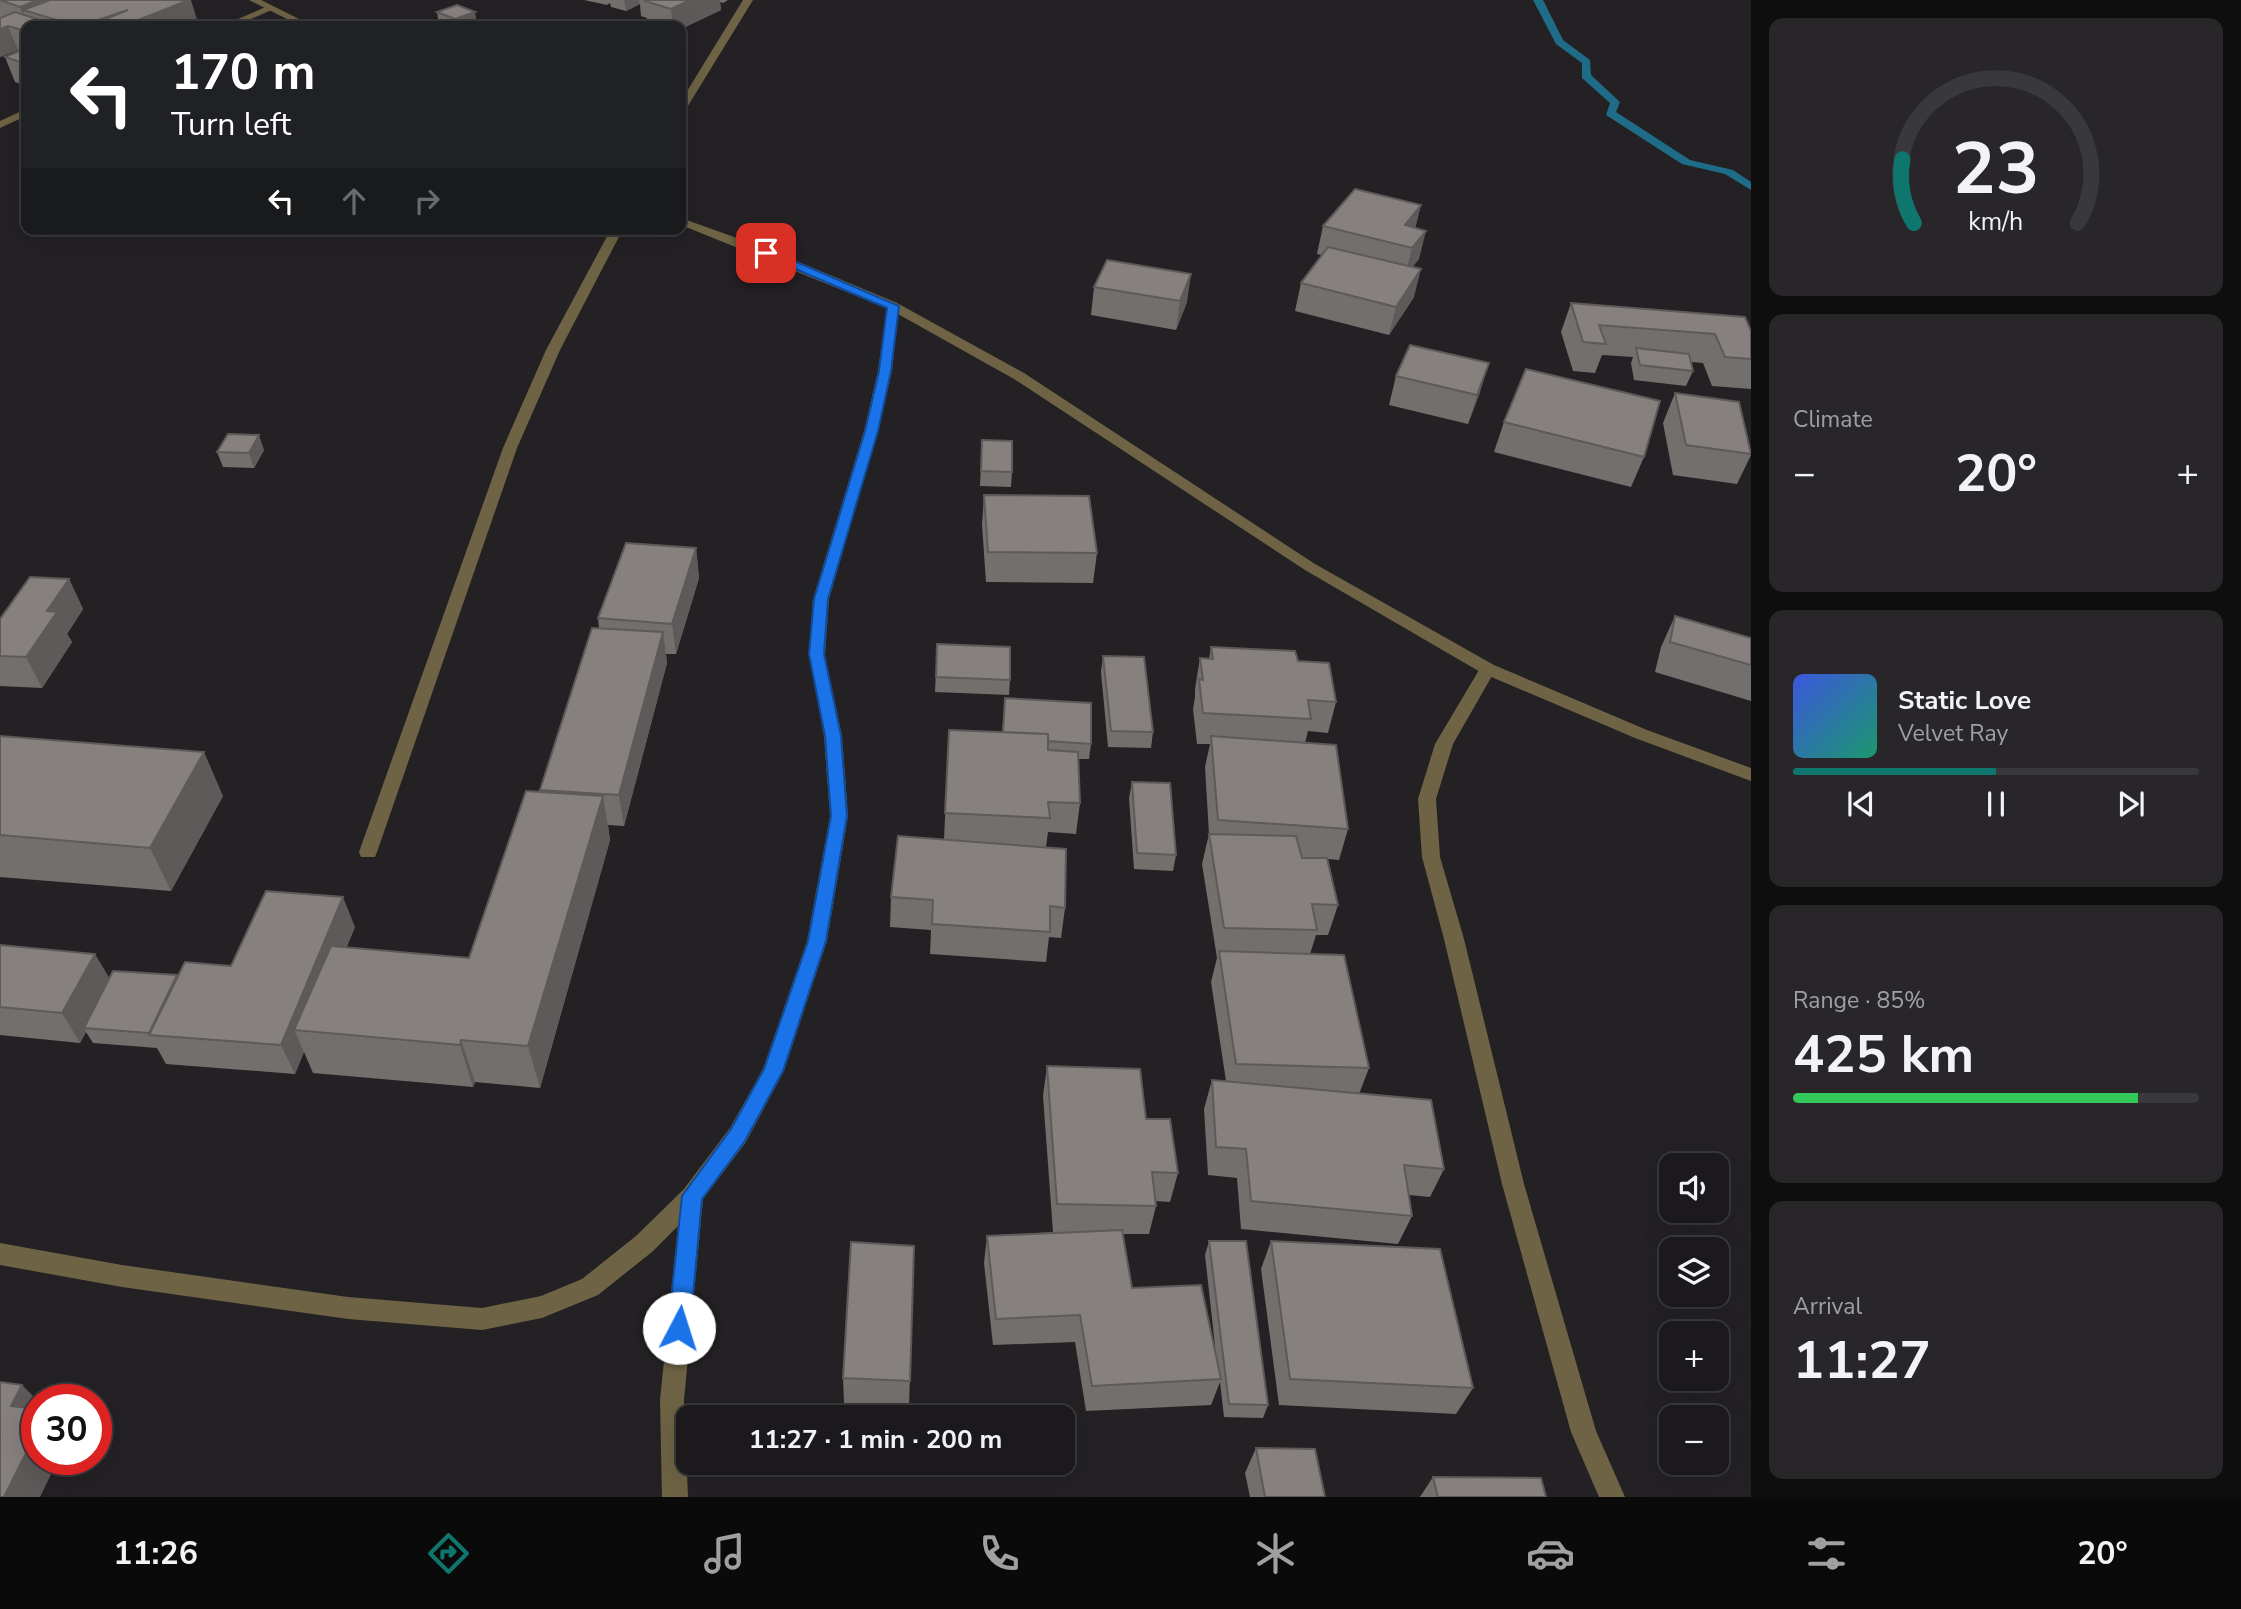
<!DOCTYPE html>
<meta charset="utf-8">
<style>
:root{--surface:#1b191c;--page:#282629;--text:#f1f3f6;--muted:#a0a0a3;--line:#39383b;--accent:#0f766e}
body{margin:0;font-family:"Nunito Sans",sans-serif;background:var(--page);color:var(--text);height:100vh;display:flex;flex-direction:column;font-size:26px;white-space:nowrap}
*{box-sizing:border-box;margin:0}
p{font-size:23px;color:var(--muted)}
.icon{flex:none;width:38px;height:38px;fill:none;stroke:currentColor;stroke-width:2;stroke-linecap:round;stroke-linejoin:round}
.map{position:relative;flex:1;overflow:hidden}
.side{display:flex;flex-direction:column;gap:18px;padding:18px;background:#0f0e0f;width:490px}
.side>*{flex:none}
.top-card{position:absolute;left:21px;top:21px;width:665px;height:214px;border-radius:14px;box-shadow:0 7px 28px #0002,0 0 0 2px var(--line);background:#202124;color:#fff;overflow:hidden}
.tools{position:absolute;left:1659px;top:1153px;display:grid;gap:14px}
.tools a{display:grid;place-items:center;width:70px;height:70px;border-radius:14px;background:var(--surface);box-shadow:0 7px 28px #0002,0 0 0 2px var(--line);font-size:35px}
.speed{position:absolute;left:21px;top:1384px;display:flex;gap:14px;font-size:35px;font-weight:700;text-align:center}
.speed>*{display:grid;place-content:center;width:91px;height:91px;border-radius:50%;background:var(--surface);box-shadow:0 7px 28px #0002,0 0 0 2px var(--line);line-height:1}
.speed .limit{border:10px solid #d22;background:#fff;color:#111}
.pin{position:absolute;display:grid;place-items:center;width:60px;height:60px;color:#fff;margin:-30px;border-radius:14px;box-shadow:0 4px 10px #0006}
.me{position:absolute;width:77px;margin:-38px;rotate:5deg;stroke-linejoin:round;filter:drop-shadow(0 0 5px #0008)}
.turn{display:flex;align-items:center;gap:24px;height:147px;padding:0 35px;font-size:32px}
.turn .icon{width:91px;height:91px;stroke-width:2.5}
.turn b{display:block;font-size:49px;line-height:60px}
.lanes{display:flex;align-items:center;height:66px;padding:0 35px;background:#0003;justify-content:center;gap:35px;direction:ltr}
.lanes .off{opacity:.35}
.big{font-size:52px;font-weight:700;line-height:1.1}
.side .widget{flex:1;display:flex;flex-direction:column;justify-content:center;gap:10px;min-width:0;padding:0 24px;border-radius:14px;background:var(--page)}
.side .dial{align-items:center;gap:0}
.dial svg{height:182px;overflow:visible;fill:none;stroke:var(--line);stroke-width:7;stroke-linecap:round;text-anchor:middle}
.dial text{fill:var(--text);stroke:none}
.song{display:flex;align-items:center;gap:21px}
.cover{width:84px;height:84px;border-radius:10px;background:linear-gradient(135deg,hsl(230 70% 55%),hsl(160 70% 35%))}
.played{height:7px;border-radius:4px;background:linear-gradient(90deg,var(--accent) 50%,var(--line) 50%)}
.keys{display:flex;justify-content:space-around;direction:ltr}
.heat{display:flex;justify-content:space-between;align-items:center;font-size:38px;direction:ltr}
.charge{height:10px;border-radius:5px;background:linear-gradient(90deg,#34c759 85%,var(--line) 0)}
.trip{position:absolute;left:676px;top:1405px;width:399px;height:70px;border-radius:14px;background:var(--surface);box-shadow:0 7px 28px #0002,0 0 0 2px var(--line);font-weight:700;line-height:70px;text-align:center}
.tab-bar{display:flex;height:112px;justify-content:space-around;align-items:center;background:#0b0a0b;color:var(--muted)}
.tab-bar .icon{width:49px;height:49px}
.tab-bar .selected{color:var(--accent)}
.tab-bar b{font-size:32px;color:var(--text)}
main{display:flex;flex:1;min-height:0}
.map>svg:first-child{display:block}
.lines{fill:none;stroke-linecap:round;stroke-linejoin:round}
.stream{fill:#1e6c88;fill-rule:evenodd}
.service{fill:#6e6344;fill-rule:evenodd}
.minor{fill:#6e6344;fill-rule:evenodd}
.tertiary{fill:#6e6344;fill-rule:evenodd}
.wall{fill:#736f6d}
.shaded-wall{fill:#5e5a59}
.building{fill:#86817f;stroke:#5e5a59;stroke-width:2}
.route{fill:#1a73e8;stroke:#114b97;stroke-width:2}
</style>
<main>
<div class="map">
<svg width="1751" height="1497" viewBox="0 0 1751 1497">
<rect width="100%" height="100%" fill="#242125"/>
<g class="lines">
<path class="stream" d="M1533,0H1543L1563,40L1590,60L1591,75L1620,102L1616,112L1690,160L1733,170L1751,182V190L1725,174L1682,164L1606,115L1610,103L1582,78V63L1556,44Z"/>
<path class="service" d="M611,229H623L560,350L517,448L377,852L375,857H361L359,852L503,448L546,350Z"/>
<path class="minor" d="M743,0H753L686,109L681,112V101Z
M268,6L276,8L235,26H222Z
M26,109V116L0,128V121Z
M893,302L899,306L892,371L878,431L829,599L825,655L842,736L848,816L827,941L784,1071L746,1142L703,1199L684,1400L688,1497H662L660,1400L678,1226L652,1252L598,1295L542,1318L482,1330L348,1319L122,1287L0,1265V1243L122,1265L348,1297L482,1308L541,1296L582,1279L636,1236L684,1189L730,1128L763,1069L807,941L830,816L824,736L809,655L813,599L864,431L878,371L887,306Z
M1488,663L1496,669L1453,744L1436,799L1440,857L1464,939L1524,1184L1596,1431L1625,1497H1599L1571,1432L1502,1184L1444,939L1422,857L1418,799L1435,744L1482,665Z"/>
<path class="tertiary" d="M249,0H261L313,26H301Z
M681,218L770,250L897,303L1024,373L1315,564L1494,665L1647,730L1751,768V781L1635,738L1482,673L1305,570L1014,379L889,309L681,225Z"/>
</g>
<path class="wall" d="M0,0L198,23L191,26H26V86L15,82L5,57L20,51L18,50L0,57Z
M584,0H728L723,3L720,2L721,10L681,29V26H651L647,25V18L641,16L640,4L626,11L611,7L610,3L607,5Z
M437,12L477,24L472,26H443L439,25Z
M1421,205L1415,228L1419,259L1412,267L1414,297L1389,335L1295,311L1301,283L1322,255L1317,254L1323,226Z
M1094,287L1187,302L1176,330L1091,315Z
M1571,303L1751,331V389L1712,386L1703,363L1691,362L1693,371L1686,386L1634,380L1631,363L1633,357L1602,355L1595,373L1573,371L1561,332Z
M1396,376L1480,392L1468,424L1389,405Z
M1675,393L1751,455L1737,484L1673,475L1663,423Z
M1504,422L1644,457L1631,487L1494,452Z
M982,440L1012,472L1011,487L980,486Z
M264,450L254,468L223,467L217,452Z
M984,495L1097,553L1093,583L986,582L982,525Z
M696,548L699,578L676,654H666L667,663L624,826L608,825L610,840L540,1088L475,1082L473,1087L313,1073L304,1052L295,1074L166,1064L157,1048L93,1043L86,1032L80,1043L0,1035V945L109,979L177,975L231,966L355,927L346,948L469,958L541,792L540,790L599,628L598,618Z
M69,579L83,609L67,634L72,642L42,688L0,686V619Z
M1675,616L1751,638V701L1655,672L1661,647Z
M937,644L1010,680L1009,695L935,692Z
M1211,647L1298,661L1336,702L1328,733L1308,731L1305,743L1348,829L1339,860L1328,859L1338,905L1328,935H1316L1310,954L1369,1068L1359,1094L1444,1169L1430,1197L1409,1195L1412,1216L1398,1244L1241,1229L1237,1178L1208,1175L1204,1109L1212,1080L1226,1081L1211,982L1217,958L1202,864L1209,834L1205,767L1210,744H1197L1193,709L1195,697V689L1200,658L1209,659Z
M1103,656L1153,732L1151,748L1108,747L1101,672Z
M1005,698L1091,744L1089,759H1078L1080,803L1076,834L1048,832L1046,847L1065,908L1061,938L1049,937L1046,962L930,954L931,930L890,927L891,897L944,839L949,730L1002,732Z
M0,736L223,796L171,891L0,877Z
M1132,782L1176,855L1173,871L1134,869L1129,798Z
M1047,1066L1146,1119L1178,1173L1170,1202L1155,1201L1156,1206L1149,1234H1122L1132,1288L1217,1364L1205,1255L1209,1241L1268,1405L1263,1418L1224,1417L1220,1382L1211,1405L1086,1411L1075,1342L993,1345L984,1263L987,1236L1053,1232L1043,1096Z
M1271,1241L1473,1388L1456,1414L1279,1405L1261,1269Z
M914,1246L909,1407L844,1403L843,1378Z
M1256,1448L1325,1497H1250L1245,1473Z
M1433,1477L1546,1497H1420Z"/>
<path class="shaded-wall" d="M38,0H58L23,10L29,26H27L20,7Z
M189,0H191L198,23L191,26H120L111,24L112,26H96L90,25L91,26H80L128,10Z
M624,0H639L640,4L626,11Z
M690,0H720L721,10L681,29V26H673L671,9Z
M475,12L477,24L472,26H456L455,19Z
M0,26H8L18,50L0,57Z
M26,61V72L23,63Z
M1421,205L1414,232L1405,225Z
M1426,231L1419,259L1405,276L1412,248Z
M1421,269L1414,297L1389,335L1396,307Z
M1191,274L1187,302L1176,330L1180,301Z
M1489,363L1480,392L1468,424L1477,395Z
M259,435L264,450L254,468L249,453Z
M696,548L699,578L676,654L672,624Z
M69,579L83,609L67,634L72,642L42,688L26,657L47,611Z
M663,632L667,663L624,826L619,795Z
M204,752L223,796L171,891L150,848Z
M603,796L610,840L540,1088L528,1046Z
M343,897L355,927L312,1032L294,1030L304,1052L295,1074L281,1045Z
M95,954L113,984L84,1028L86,1032L80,1043L62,1013Z
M461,1040L475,1082L473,1087L460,1045Z
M22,1385L37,1400V1426L11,1406Z
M37,1431V1460H58L40,1497H4Z"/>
<path class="building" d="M0,0H38L20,7Z
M50,0H189L123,26L111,24L104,26H96L90,25L128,10L80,26H77L23,10Z
M648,0H690L671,9L645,1Z
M457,5L475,12L455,19L437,12Z
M15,12L59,26H26V31L8,26L0,29V18Z
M26,48V61L23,63L5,57Z
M1355,189L1421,205L1405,225L1426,231L1412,248L1323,226Z
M1328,247L1421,269L1396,307L1301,283Z
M1107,260L1191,274L1180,301L1094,287Z
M1571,303L1745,317L1751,331V359L1725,357L1715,334L1599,325L1606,344L1583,342Z
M1410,345L1489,363L1477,395L1396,376Z
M1636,348L1689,354L1693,371L1640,365Z
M1526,369L1660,401L1644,457L1504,422Z
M1675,393L1739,402L1751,454L1686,445Z
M228,434L259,435L249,453L217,452Z
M982,440L1012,441V472L981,471Z
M984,495L1089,496L1097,553L988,552Z
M626,543L696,548L672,624L598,618Z
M30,577L69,579L47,611L57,612L26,657L0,656V619Z
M1675,616L1751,638V665L1670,642Z
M592,628L663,632L619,795L540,790Z
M937,644L1010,647V680L936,677Z
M1211,647L1295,651L1298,661L1329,663L1336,702L1308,700L1311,719L1203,713L1199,679L1203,680L1200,658L1213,659Z
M1103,656L1144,657L1153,732L1111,731Z
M1005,698L1091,703V744L1048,741V734L1003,732Z
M949,730L1048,734V750L1078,752L1080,803L1048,802L1050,818L945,813Z
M0,736L204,752L150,848L0,835Z
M1211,736L1336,745L1348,829L1218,820Z
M1132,782L1170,783L1176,855L1137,853Z
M526,791L603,796L528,1046L461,1040L460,1045L294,1030L331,946L469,958Z
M1209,834L1296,836L1302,858H1327L1338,905L1312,904L1317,930L1224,928Z
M898,836L1066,849L1065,908L1050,906V932L932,924L933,900L891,897Z
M266,891L343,897L281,1045L149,1035L185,962L231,966Z
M0,945L95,954L62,1013L0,1007Z
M1219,951L1344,955L1369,1068L1236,1064Z
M113,971L177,975L149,1033L84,1028Z
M1047,1066L1140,1069L1146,1119H1170L1178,1173L1152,1172L1156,1206L1057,1204Z
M1212,1080L1431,1100L1444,1169L1404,1165L1412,1216L1251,1201L1246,1149L1216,1147Z
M1122,1230L1132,1288L1201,1285L1221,1379L1092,1386L1080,1315L996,1319L987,1236Z
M1209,1241H1246L1268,1405L1229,1404Z
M1271,1241L1440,1249L1473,1388L1290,1379Z
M851,1242L914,1246L910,1381L843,1378Z
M0,1382L22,1385L11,1406L37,1409V1431L4,1497H0Z
M1256,1448L1315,1449L1325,1497H1265Z
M1433,1477L1541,1478L1546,1497H1438Z"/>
<path class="route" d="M766,249L899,306L891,371L878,431L828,599L824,654L841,736L847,816L826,941L783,1071L745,1141L702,1199L690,1328L687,1336L679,1339L671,1336L668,1328L682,1196L731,1129L764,1069L808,941L831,816L825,736L809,654L814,599L865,431L879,371L887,308L762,255L761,253Z"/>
</svg>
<div class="tools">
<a><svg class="icon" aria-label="sound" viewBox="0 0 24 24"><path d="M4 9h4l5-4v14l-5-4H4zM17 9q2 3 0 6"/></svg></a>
<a><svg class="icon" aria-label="layers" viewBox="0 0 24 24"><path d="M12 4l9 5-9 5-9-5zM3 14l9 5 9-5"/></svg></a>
<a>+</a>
<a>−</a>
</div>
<div class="speed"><div class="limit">30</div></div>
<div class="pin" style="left:766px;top:253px;background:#d93025"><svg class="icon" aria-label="arrive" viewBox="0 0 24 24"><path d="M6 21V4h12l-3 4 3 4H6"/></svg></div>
<svg class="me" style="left:679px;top:1328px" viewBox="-20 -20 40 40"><circle r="19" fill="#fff"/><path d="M0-13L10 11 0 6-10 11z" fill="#1a73e8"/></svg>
<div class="trip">11:27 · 1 min · 200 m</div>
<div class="top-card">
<div class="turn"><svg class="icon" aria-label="left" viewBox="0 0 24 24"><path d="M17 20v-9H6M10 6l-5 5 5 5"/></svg><div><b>170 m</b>Turn left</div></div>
<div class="lanes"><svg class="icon" aria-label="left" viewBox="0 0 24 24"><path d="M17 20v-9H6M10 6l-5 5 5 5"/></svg><svg class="icon off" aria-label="ahead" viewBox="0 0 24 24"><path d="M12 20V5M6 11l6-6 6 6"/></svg><svg class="icon off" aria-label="right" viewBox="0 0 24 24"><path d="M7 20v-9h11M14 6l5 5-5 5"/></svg></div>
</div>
</div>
<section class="side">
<div class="widget dial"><svg viewBox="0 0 100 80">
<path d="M14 69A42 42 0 1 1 86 69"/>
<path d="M14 69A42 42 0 0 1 9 41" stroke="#0f766e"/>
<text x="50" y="56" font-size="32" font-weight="700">23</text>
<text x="50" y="72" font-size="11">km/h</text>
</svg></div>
<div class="widget"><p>Climate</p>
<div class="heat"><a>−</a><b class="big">20°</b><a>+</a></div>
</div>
<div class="widget">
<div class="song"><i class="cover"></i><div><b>Static Love</b><p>Velvet Ray</p></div></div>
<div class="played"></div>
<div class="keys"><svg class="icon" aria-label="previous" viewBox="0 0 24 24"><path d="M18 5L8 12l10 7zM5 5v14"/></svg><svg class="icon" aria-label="pause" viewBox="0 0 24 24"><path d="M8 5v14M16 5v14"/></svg><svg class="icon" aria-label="next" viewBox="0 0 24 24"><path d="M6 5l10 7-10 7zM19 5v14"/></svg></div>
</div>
<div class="widget"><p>Range · 85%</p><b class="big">425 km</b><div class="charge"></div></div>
<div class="widget"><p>Arrival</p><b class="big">11:27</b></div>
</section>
</main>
<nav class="tab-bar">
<b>11:26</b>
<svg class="icon selected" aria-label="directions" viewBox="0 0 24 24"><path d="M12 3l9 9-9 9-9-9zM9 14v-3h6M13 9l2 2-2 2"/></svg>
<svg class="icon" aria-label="music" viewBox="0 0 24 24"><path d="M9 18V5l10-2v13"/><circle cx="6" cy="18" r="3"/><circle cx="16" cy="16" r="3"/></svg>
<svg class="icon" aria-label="phone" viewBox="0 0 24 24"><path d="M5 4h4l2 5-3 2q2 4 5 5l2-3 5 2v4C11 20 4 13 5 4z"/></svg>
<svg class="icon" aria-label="climate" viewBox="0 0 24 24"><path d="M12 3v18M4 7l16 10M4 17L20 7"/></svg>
<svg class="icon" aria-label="car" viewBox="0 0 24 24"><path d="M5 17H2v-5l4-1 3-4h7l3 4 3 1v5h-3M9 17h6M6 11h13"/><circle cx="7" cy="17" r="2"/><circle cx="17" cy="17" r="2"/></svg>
<svg class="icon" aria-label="filters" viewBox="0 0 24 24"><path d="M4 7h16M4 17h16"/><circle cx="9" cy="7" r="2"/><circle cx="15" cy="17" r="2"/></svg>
<b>20°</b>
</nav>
